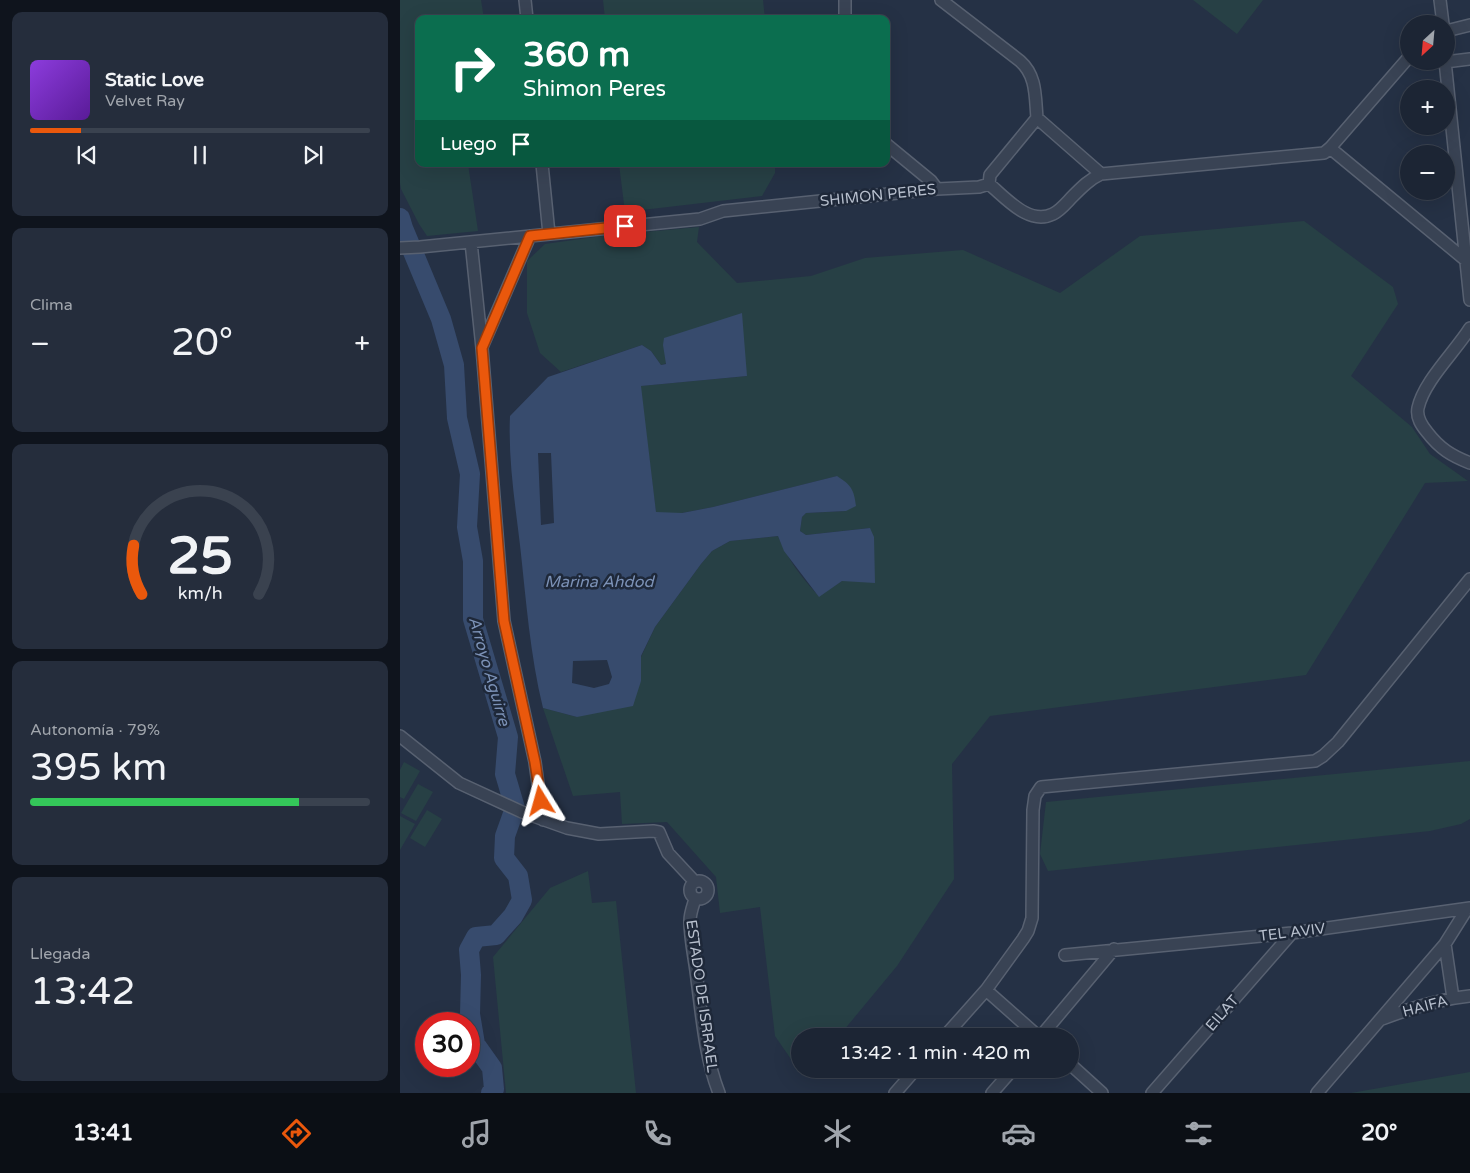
<!DOCTYPE html>
<html lang="es">
<meta charset="utf-8">
<style>
:root{--surface:#1c2534;--page:#252d3c;--text:#f1f3f6;--muted:#a0a5ac;--line:#3a424f;--accent:#ea580c}
body{margin:0;font-family:"Varela Round",sans-serif;background:var(--page);color:var(--text);height:100vh;display:flex;flex-direction:column;font-size:19px;white-space:nowrap}
*{box-sizing:border-box;margin:0}
p{font-size:16px;color:var(--muted)}
.icon{flex:none;width:28px;height:28px;fill:none;stroke:currentColor;stroke-width:2;stroke-linecap:round;stroke-linejoin:round}
.map{position:relative;flex:1;overflow:hidden}
.sheet{display:flex;flex-direction:column;gap:12px;padding:12px;background:#0f141d;width:400px}
.sheet>*{flex:none}
.hud{position:absolute;left:15px;top:15px;width:475px;height:152px;border-radius:10px;box-shadow:0 5px 20px #0002,0 0 0 1px var(--line);background:#0b6e4f;color:#fff;overflow:hidden}
.needle{width:32px;rotate:206deg}
.fabs{position:absolute;left:1000px;top:15px;display:grid;gap:10px}
.fabs a{display:grid;place-items:center;width:55px;height:55px;border-radius:50%;background:var(--surface);box-shadow:0 5px 20px #0002,0 0 0 1px var(--line);font-size:25px}
.speed{position:absolute;left:15px;top:1012px;display:flex;gap:10px;font-size:25px;font-weight:700;text-align:center}
.speed>*{display:grid;place-content:center;width:65px;height:65px;border-radius:50%;background:var(--surface);box-shadow:0 5px 20px #0002,0 0 0 1px var(--line);line-height:1}
.speed .limit{border:8px solid #d22;background:#fff;color:#111}
.pin{position:absolute;display:grid;place-items:center;width:42px;height:42px;color:#fff;margin:-21px;border-radius:10px;box-shadow:0 2px 8px #0006}
.me{position:absolute;width:55px;margin:-28px;rotate:352deg;stroke-linejoin:round;filter:drop-shadow(0 0 4px #0008)}
.turn{display:flex;align-items:center;gap:18px;height:105px;padding:0 25px;font-size:22px}
.turn .icon{width:65px;height:65px;stroke-width:2.5}
.turn b{display:block;font-size:35px;line-height:42px}
.then{display:flex;align-items:center;height:48px;padding:0 25px;background:#0003;gap:10px;font-size:19px}
.big{font-size:38px;font-weight:600;line-height:1.1}
.sheet .widget{flex:1;display:flex;flex-direction:column;justify-content:center;gap:8px;min-width:0;padding:0 18px;border-radius:10px;background:var(--page)}
.sheet .dial{align-items:center;gap:0}
.dial svg{height:130px;overflow:visible;fill:none;stroke:var(--line);stroke-width:7;stroke-linecap:round;text-anchor:middle}
.dial text{fill:var(--text);stroke:none}
.song{display:flex;align-items:center;gap:15px}
.cover{width:60px;height:60px;border-radius:8px;background:linear-gradient(135deg,hsl(270 70% 55%),hsl(270 70% 35%))}
.played{height:5px;border-radius:2px;background:linear-gradient(90deg,var(--accent) 15%,var(--line) 15%)}
.keys{display:flex;justify-content:space-around;direction:ltr}
.heat{display:flex;justify-content:space-between;align-items:center;font-size:28px;direction:ltr}
.charge{height:8px;border-radius:4px;background:linear-gradient(90deg,#34c759 79%,var(--line) 0)}
.trip{position:absolute;left:391px;top:1028px;width:288px;height:50px;border-radius:25px;background:var(--surface);box-shadow:0 5px 20px #0002,0 0 0 1px var(--line);font-weight:600;line-height:50px;text-align:center}
.dock{display:flex;height:80px;justify-content:space-around;align-items:center;background:#0b0f15;color:var(--muted)}
.dock .icon{width:35px;height:35px}
.dock .current{color:var(--accent)}
.dock b{font-size:22px;color:var(--text)}
main{display:flex;flex:1;min-height:0}
.map>svg:first-child{display:block}
.green{fill:#274045}
.water{fill:#374b6d;fill-rule:evenodd}
.lines{fill:none;stroke-linecap:round;stroke-linejoin:round}
.river{stroke:#374b6d;stroke-width:20}
.minor-casing{stroke:#586171;stroke-width:14}
.minor{stroke:#394354;stroke-width:11}
.route-casing{stroke:#983908;stroke-width:12}
.route{stroke:#ea580c;stroke-width:9}
.labels{text-anchor:middle;stroke-width:5;stroke-linejoin:round;paint-order:stroke}
.street-label{font-size:15px;fill:#b7bfcd;stroke:#1e2839}
.water-label{font-size:16px;font-style:italic;fill:#7c92b7;stroke:#1e2839}
</style>
<main>
<section class="sheet">
<div class="widget">
<div class="song"><i class="cover"></i><div><b>Static Love</b><p>Velvet Ray</p></div></div>
<div class="played"></div>
<div class="keys"><svg class="icon" aria-label="previous" viewBox="0 0 24 24"><path d="M18 5L8 12l10 7zM5 5v14"/></svg><svg class="icon" aria-label="pause" viewBox="0 0 24 24"><path d="M8 5v14M16 5v14"/></svg><svg class="icon" aria-label="next" viewBox="0 0 24 24"><path d="M6 5l10 7-10 7zM19 5v14"/></svg></div>
</div>
<div class="widget"><p>Clima</p>
<div class="heat"><a>−</a><b class="big">20°</b><a>+</a></div>
</div>
<div class="widget dial"><svg viewBox="0 0 100 80">
<path d="M14 69A42 42 0 1 1 86 69"/>
<path d="M14 69A42 42 0 0 1 9 39" stroke="#ea580c"/>
<text x="50" y="56" font-size="32" font-weight="700">25</text>
<text x="50" y="72" font-size="11">km/h</text>
</svg></div>
<div class="widget"><p>Autonomía · 79%</p><b class="big">395 km</b><div class="charge"></div></div>
<div class="widget"><p>Llegada</p><b class="big">13:42</b></div>
</section>
<div class="map">
<svg width="1070" height="1093" viewBox="0 0 1070 1093">
<rect width="100%" height="100%" fill="#253145"/>
<path class="green" d="M0,0H81L84,19H19V164H68L78,231L27,236L19,224L1,189L0,183Z
M203,0H363L365,19H205Z
M793,0H863L837,34Z
M219,164H375V173L362,196L225,212Z
M904,221L993,287L998,304L951,376L1012,427L1030,454L1068,481L1025,483L906,675L590,716L552,764L554,879L497,966L439,1036H400V1063L395,1065L375,1036L360,907L320,913L316,877L267,822L222,824L220,792L173,796L143,708L177,717L241,681V657L255,627L301,564L312,551L330,541L378,536C387,558 402,579 419,596L442,581L470,528L406,535L400,531L402,517L406,513L446,511L437,476L313,507L282,513H256L240,386L347,376L265,355L267,363L261,365L251,351L242,345L161,372L140,353L127,313V261L145,244L202,236L299,227L297,242L337,283L411,276L465,258L563,250L660,293L740,236Z
M1070,761V819L1061,824L1030,831L648,871L640,854L646,802Z
M4,762L20,771L4,799L0,797V770Z
M18,784L33,792L16,821L1,813Z
M27,810L42,819L25,847L10,838Z
M0,816L15,824L0,850Z
M188,871L192,903L216,901L236,1093H106L93,957L150,888Z
M1070,1072V1093H951Z"/>
<path class="water" d="M342,313L347,376L241,386L256,512L282,513L313,507L437,476C451,485 454,489 456,506L446,511L406,513L402,517L400,531L406,535L470,528L474,537L475,583L442,581L419,597L384,551L378,536L330,541L312,551L301,564L255,627L241,656V681L233,706L177,717L143,708C130,655 126,599 120,545C115,503 108,459 110,416L148,377L242,345L251,351L261,365L266,364L263,345L264,338ZM138,453H151L154,523L141,525ZM207,660L212,677L209,684L194,688L172,683L173,661Z"/>
<g class="lines">
<path class="river" d="M0,218L3,228L41,319L54,365L57,418L70,474L67,527L73,561V619L108,737L105,774L115,808L105,836L104,858L118,876L122,900L113,916L96,935L76,937L69,950L71,975L70,1014L75,1044L92,1068L94,1089L91,1093"/>
<g class="minor-casing">
<path id="minor" d="M125,0L127,19
M445,0V19
M541,0L620,61C637,76 635,97 637,118L590,175L589,184
M1040,0L1043,24
M1046,31L1070,25
M1038,61L1045,62L1070,59
M1045,61L1070,300
M637,118L701,174
M486,144L531,181L537,189
M930,148L1068,262
M142,164L149,234
M71,242L82,348L104,621L135,762L143,820
M0,248L20,247L300,219L323,211L537,189L579,187L589,184C606,198 629,226 653,214C661,210 667,202 673,196C682,187 690,179 701,174L924,153L930,148L1009,57
M1070,328C1055,352 1024,381 1018,408C1016,418 1022,426 1027,432C1040,449 1052,456 1070,463
M82,347L130,236
M0,736L59,783L122,812L167,828L199,834L253,831L259,832L268,853L295,882
M290 890a9 9 0 1 1 18 0a9 9 0 1 1-18 0Z
M295,899C293,906 290,913 290,921C290,940 295,960 297,979C302,1017 305,1057 319,1093
M1045,944L1053,998
M665,955L892,933L1070,908
M586,990L638,1036
M982,1019C1011,1008 1040,999 1070,996
M545,1036L586,990L623,939L628,931L632,918L633,810L635,796L641,787L915,761L923,756L938,742L1070,579
M641,1036L714,949
M670,1064L702,1093
M495,1093L516,1069
M592,1093L613,1069
M752,1093L892,933
M917,1093L1045,944L1067,909"/>
</g>
<use href="#minor" class="minor"/>
</g>
<g class="lines">
<g class="route-casing">
<path id="route" d="M141,801L135,762L104,621L82,348L130,236L225,226"/>
</g>
<use href="#route" class="route"/>
</g>
<g class="labels">
<g class="street-label">
<text transform="translate(478 195) rotate(-6)" y="5">SHIMON PERES</text>
<text transform="translate(892 932) rotate(-7)" y="5">TEL AVIV</text>
<text transform="translate(302 996) rotate(82)" y="5">ESTADO DE ISRRAEL</text>
<text transform="translate(1025 1006) rotate(-15)" y="5">HAIFA</text>
<text transform="translate(822 1013) rotate(-49)" y="5">EILAT</text>
</g>
<g class="water-label">
<text x="199" y="587">Marina Ahdod</text>
<text transform="translate(90 671) rotate(74)" y="6">Arroyo Aguirre</text>
</g>
</g>
</svg>
<div class="fabs">
<a><svg class="needle" viewBox="-14 -14 28 28"><path d="M0-13l5 13h-10z" fill="#e53935"/><path d="M0 13l5-13h-10z" fill="#a0a5ac"/></svg></a>
<a>+</a>
<a>−</a>
</div>
<div class="speed"><div class="limit">30</div></div>
<div class="pin" style="left:225px;top:226px;background:#d93025"><svg class="icon" aria-label="arrive" viewBox="0 0 24 24"><path d="M6 21V4h12l-3 4 3 4H6"/></svg></div>
<svg class="me" style="left:141px;top:801px" viewBox="-20 -20 40 40"><path d="M0-17L14 15 0 8-14 15z" fill="#ea580c" stroke="#fff" stroke-width="4"/></svg>
<div class="trip">13:42 · 1 min · 420 m</div>
<div class="hud">
<div class="turn"><svg class="icon" aria-label="right" viewBox="0 0 24 24"><path d="M7 20v-9h11M14 6l5 5-5 5"/></svg><div><b>360 m</b>Shimon Peres</div></div>
<div class="then">Luego<svg class="icon" aria-label="arrive" viewBox="0 0 24 24"><path d="M6 21V4h12l-3 4 3 4H6"/></svg></div>
</div>
</div>
</main>
<nav class="dock">
<b>13:41</b>
<svg class="icon current" aria-label="directions" viewBox="0 0 24 24"><path d="M12 3l9 9-9 9-9-9zM9 14v-3h6M13 9l2 2-2 2"/></svg>
<svg class="icon" aria-label="music" viewBox="0 0 24 24"><path d="M9 18V5l10-2v13"/><circle cx="6" cy="18" r="3"/><circle cx="16" cy="16" r="3"/></svg>
<svg class="icon" aria-label="phone" viewBox="0 0 24 24"><path d="M5 4h4l2 5-3 2q2 4 5 5l2-3 5 2v4C11 20 4 13 5 4z"/></svg>
<svg class="icon" aria-label="climate" viewBox="0 0 24 24"><path d="M12 3v18M4 7l16 10M4 17L20 7"/></svg>
<svg class="icon" aria-label="car" viewBox="0 0 24 24"><path d="M5 17H2v-5l4-1 3-4h7l3 4 3 1v5h-3M9 17h6M6 11h13"/><circle cx="7" cy="17" r="2"/><circle cx="17" cy="17" r="2"/></svg>
<svg class="icon" aria-label="filters" viewBox="0 0 24 24"><path d="M4 7h16M4 17h16"/><circle cx="9" cy="7" r="2"/><circle cx="15" cy="17" r="2"/></svg>
<b>20°</b>
</nav>
